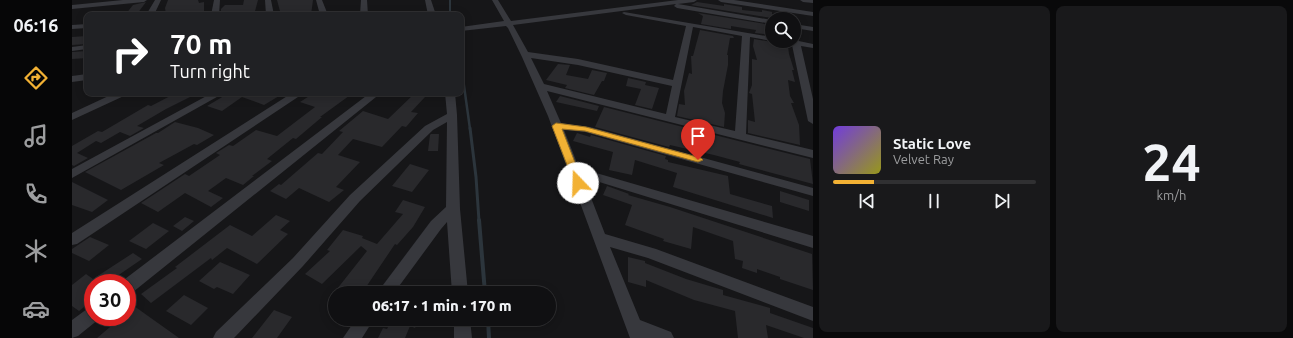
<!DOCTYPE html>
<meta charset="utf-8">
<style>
:root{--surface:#101012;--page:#19191b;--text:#f1f3f6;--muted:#9c9d9f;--line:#303032;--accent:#f2b134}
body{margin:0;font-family:Ubuntu,sans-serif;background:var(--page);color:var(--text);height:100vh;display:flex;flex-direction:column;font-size:15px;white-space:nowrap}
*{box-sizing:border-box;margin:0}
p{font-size:13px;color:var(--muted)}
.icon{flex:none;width:22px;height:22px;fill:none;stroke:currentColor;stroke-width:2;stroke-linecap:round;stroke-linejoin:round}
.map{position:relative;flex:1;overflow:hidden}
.panel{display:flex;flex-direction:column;gap:6px;padding:6px;background:#09090a;width:480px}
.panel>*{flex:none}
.hud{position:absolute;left:12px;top:12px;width:380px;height:84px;border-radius:8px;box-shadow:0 2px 10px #0003,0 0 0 1px var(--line);background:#202124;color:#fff;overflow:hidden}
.tools{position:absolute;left:693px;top:12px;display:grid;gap:8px}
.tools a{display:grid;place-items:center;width:36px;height:36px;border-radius:50%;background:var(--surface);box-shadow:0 2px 10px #0003,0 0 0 1px var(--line);font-size:20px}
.speed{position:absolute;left:12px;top:274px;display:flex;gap:8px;font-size:20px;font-weight:700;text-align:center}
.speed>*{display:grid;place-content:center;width:52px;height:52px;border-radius:50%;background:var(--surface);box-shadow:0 2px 10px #0003,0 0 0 1px var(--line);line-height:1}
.speed .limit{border:6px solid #d22;background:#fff;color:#111}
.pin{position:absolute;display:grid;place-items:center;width:34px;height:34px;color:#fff;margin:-41px -17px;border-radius:50% 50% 50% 0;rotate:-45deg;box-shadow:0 0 4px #0007}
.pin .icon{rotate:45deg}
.me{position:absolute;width:44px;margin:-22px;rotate:339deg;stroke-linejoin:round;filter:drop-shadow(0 0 3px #0008)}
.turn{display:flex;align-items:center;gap:14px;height:84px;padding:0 20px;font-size:18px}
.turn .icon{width:52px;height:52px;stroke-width:2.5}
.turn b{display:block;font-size:28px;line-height:34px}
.panel .widget{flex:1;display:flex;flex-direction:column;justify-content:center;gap:6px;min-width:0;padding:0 14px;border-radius:8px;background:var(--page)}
.panel .dial{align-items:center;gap:0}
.dial b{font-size:52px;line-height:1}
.song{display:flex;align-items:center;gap:12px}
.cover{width:48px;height:48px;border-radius:6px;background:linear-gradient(135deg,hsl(260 70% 55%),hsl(60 70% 35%))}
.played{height:4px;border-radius:2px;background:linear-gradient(90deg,var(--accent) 20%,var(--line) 20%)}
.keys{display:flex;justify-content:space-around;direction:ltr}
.panel .tiles{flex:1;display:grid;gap:6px;grid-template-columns:repeat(2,1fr)}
.trip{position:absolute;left:256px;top:286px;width:228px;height:40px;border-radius:20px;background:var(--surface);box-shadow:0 2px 10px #0003,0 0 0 1px var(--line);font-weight:800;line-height:40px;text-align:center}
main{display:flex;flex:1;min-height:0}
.dock{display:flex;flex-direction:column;width:72px;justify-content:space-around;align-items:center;background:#060607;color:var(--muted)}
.dock .icon{width:28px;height:28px}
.dock .active{color:var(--accent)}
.dock b{font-size:18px;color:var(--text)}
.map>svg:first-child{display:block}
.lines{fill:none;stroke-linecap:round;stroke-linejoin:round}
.stream-far3{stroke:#2c353c;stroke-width:2}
.stream-far2{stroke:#2c353c;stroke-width:2.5}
.stream-far1{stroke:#2c353c;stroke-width:3}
.stream{stroke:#2c353c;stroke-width:4}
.building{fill:#29292c}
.minor{fill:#37383d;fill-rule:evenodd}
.route{fill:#f2b134;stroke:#9d7322}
</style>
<main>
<nav class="dock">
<b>06:16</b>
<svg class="icon active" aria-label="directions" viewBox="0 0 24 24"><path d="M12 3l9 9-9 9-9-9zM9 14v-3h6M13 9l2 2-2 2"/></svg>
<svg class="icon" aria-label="music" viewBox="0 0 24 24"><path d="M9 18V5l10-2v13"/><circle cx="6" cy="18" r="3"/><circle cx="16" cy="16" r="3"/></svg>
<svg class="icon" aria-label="phone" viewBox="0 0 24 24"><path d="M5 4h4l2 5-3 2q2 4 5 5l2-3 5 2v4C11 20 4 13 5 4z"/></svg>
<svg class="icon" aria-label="climate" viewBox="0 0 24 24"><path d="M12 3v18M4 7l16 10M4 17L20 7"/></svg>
<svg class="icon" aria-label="car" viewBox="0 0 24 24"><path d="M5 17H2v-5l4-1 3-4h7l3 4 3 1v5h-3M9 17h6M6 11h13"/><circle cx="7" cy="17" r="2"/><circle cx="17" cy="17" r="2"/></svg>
</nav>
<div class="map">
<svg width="741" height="338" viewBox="0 0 741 338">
<rect width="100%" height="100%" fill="#161618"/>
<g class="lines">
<path class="stream-far3" d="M378,0V15"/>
<path class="stream-far2" d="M389,64L398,129"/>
<path class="stream-far1" d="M398,128L404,177L407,221"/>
<path class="stream" d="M407,220L413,293
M416,319L417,338"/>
</g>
<path class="building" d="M96,0H126L127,3L132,2V12L129,13L128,15H94L93,8Z
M172,0H186L182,15H149V9L153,5H171Z
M205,0H241L239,15H209Z
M74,2L65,14L53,15L61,5Z
M625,2L652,6V4L670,7V10L690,12V10L706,13L700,12V18L619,5Z
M626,13L700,25V35L683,33L684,30L665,27L659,26V29L629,24L631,16Z
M628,30L661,36L662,38H658L655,55H656V65L651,91L650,103L653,113L652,127L605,116L607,104L613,105L612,91L617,73L620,74L619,56H621Z
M15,36V44L0,45V37Z
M682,39L700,42L706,41L708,44L716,46L717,54L722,70H720L723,82L716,80L718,96L722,103H719L727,125L728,145L676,133V120L683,122L680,94L677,93L680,85V59L685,60L681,46Z
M15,51V58L0,59V52Z
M486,64L498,65L494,75L516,79L520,70L535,73L532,81H530L522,95L493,88L495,85L474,80Z
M556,78L574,82L573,85L587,88L580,109L563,105L569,89L554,86Z
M104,93H126L94,109L65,126L72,128L58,136L48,132L29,143L24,141L5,153L16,158L2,166L0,165V146L26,131L30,132L76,105L79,106Z
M157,93H212L192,105L170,97L150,111L135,106Z
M242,93H281L248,117H250L224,139L221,138L195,159L200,161L180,176H182L171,185L154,178L136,191L151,198L139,207L113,193L86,212L69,203L113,174L117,176L148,155L144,153L157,145L161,146L184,130L205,136L243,107L228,102Z
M342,94L353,97L339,112L346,113L334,127L330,126L310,147L281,139L266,155L288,162L264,187L272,190L257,202L227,188L214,199L198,191L207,184L209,185L246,153L250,154L271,132L267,131L291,111L316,119Z
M488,96L527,106L525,111L484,102Z
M532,107L738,159L741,184L667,164L668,162L642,155L598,145L597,147L523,127Z
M103,122L126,128L142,135L125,145L122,144L87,163L92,165L49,190L13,172L84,133H86Z
M505,133L518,137L519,135L594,156L593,159L596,160V162L656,176L658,194L700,206L701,218L601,187L605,173L563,160L560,175L537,170L541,152L501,141Z
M359,134H367L366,151H356L358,135Z
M338,164L357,170L340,192L320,186Z
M0,182L36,200L20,212L0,205Z
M535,186L557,194L556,195L598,207L740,254L741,290L708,279V277L685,269V273L670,268L671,261L663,259L661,241L621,227L619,249L591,241L592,239L553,225L560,205L531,195Z
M708,191L737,200V211L708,202Z
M331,200L353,207L341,227L325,245L323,244L290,293H275L265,289L295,251L289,246L250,284L233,274L258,251L255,250L271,230L291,236L290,238L305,244L331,214L323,212Z
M204,215L218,221L208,230L216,234L185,264L155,248L140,260L139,258L79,303L69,294L105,268L103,267L158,225L180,236Z
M113,217L122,221L110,231L101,226Z
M81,223L97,231L74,249L57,241Z
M18,237L37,245L17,261L0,253V249Z
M61,253L70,259L35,283H21V300L7,311L0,306V285L14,274L21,279Z
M556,257L573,261V263L614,279L651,290V295L698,308V313L741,328V338H732L694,325L696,338H666L663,311L622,300L574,280V287L556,282Z
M148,262L178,275L161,294L145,287L142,289L127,281Z
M112,295L136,308L119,325L94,311Z
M55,301L107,338H25L50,317H55Z
M202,310L220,317L205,338H180Z
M320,319H347L343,328L338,326L333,338H306L311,328L315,329Z"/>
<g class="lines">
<path class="minor" d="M51,0H75L72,2L0,9V5Z
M83,0H89L82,15H74Z
M142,0H148L147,15H139Z
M193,0H199L202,15H194Z
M244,0H250L256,15H248Z
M289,0H295L296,15H288Z
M353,0H359L364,15H356Z
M420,0H426L439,21L606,0H625L622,2L606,4L700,20V24L605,8L602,6L604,4L441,25L456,52L506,59L601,80L614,26L554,15L550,13L552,12L700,37V41H701H700L678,37L674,134L741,150V158L475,91L489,123L518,127L741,188V196L513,132L492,130L507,168L741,236V248L511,177L533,234L584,249L741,307V321L576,258L538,247L568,320L599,332L602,338H558L476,116L450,57L436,28L434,26L389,31V27L432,21ZM621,27L670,36L663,131L603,117ZM459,58L506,65L600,86L594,114L472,84Z
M646,0H662L741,12V16L649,2Z
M728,0H741V3L731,2Z
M15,24V28L0,29V25Z
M722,24L741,27V31L722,28Z
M722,40L741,44V48L729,46L741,99V124L736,121L720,45L708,43L707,41Z
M15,45V49L0,51V47Z
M15,74V80L0,82V76Z
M43,93H56L54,95L0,120V113Z
M140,93H152L0,178V169Z
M220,93H232L5,244L0,245V233Z
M298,93H309L61,292L55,294V283L49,282Z
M373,93H383L385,115L388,209L396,293H380L375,222L369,229L322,293H305L359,221L374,207L375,122L361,130L288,201L231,266L162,338H141L144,332L221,258L278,195L353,126L375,114Z
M21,307V317H28L27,319L6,336L0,338V320L15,309Z
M284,319H302L290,338H271Z
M382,319H398L400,338H382Z"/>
</g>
<path class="route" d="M484,123L514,127L629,158L631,160L626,162L513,131L490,129L511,183L506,186L502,183L480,126Z"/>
</svg>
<div class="tools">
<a><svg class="icon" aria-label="search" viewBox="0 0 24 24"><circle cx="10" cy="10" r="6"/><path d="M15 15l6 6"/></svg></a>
</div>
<div class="speed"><div class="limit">30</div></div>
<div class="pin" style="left:626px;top:160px;background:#d93025"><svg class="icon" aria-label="arrive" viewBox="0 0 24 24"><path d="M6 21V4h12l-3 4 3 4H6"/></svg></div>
<svg class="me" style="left:506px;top:183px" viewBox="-20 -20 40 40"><circle r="19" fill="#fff"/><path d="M0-13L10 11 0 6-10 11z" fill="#f2b134"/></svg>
<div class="trip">06:17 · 1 min · 170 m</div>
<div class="hud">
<div class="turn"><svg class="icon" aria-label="right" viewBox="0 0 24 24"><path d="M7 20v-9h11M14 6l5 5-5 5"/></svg><div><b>70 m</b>Turn right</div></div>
</div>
</div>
<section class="panel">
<div class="tiles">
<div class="widget">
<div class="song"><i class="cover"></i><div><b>Static Love</b><p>Velvet Ray</p></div></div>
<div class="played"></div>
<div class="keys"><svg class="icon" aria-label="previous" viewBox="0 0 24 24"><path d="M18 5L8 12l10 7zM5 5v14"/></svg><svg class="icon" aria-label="pause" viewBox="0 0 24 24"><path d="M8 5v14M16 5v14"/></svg><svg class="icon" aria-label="next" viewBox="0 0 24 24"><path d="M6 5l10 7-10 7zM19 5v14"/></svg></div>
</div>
<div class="widget dial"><b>24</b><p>km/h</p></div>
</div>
</section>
</main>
